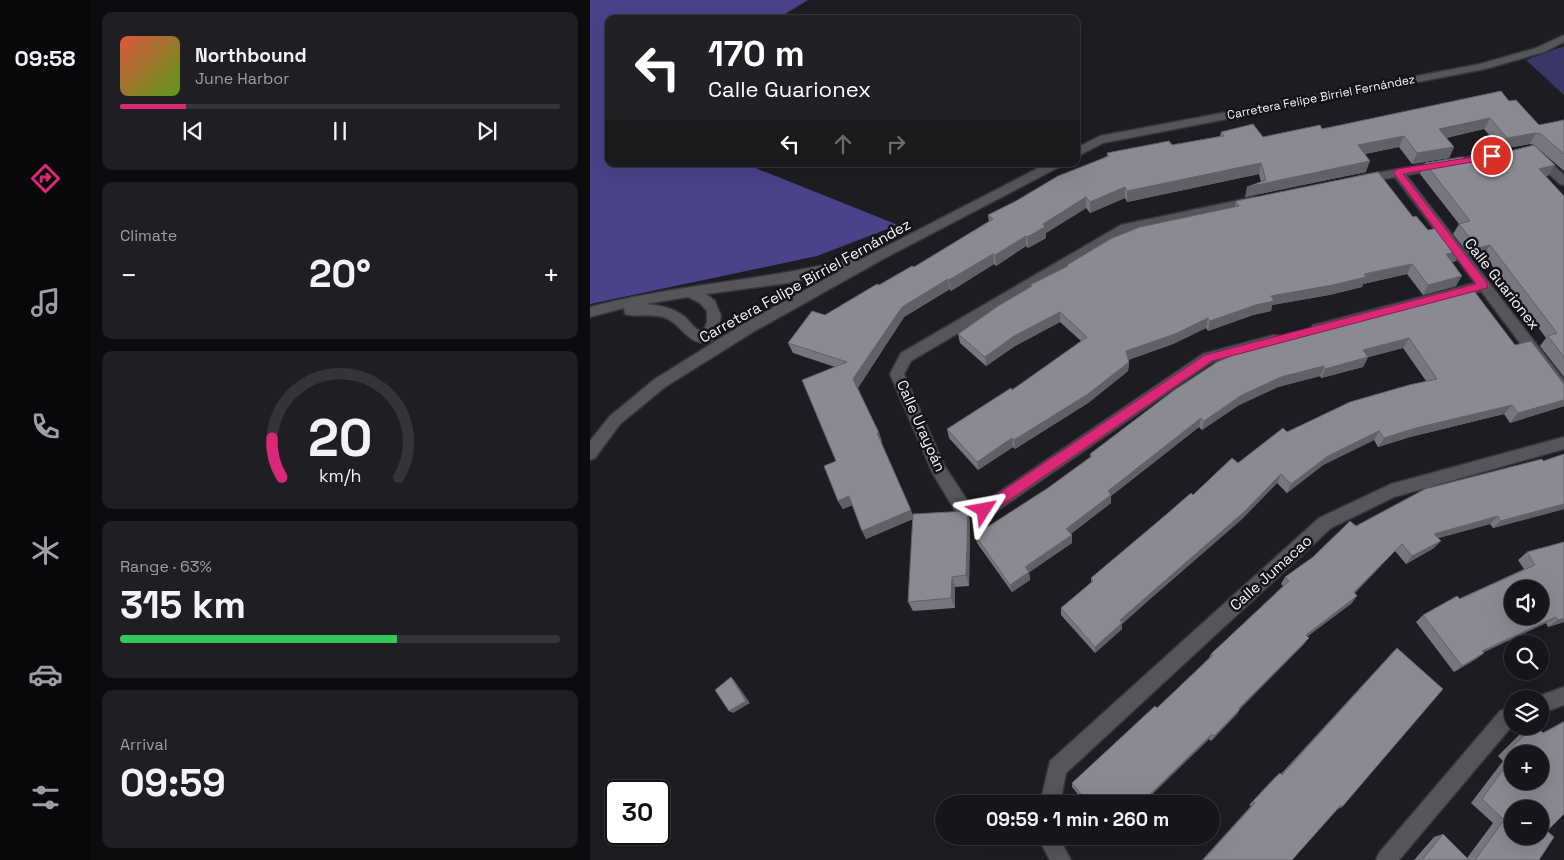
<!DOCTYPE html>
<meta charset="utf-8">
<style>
:root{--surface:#15151a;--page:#1e1e23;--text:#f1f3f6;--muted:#9d9fa2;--line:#343439;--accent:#db2777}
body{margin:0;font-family:"Space Grotesk",sans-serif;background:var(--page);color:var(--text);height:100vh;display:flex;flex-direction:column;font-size:19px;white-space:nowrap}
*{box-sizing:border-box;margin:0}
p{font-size:16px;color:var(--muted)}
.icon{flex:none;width:28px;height:28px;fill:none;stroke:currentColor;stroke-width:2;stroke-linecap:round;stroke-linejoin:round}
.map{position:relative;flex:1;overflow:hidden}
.details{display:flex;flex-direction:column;gap:12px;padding:12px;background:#0c0c0e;width:500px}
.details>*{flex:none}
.banner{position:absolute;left:15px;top:15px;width:475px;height:152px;border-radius:10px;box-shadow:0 5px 20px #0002,0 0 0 1px var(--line);background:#202124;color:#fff;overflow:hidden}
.tools{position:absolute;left:914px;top:580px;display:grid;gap:10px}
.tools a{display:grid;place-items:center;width:45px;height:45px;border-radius:50%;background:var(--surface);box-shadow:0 5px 20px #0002,0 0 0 1px var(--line);font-size:25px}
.speed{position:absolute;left:15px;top:780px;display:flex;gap:10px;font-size:25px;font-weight:700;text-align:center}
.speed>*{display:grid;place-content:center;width:65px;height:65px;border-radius:50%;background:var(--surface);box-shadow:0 5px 20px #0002,0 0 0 1px var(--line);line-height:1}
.speed .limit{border:2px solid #111;border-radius:8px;background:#fff;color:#111}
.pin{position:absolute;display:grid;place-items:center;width:42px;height:42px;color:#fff;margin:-21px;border:2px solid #fff;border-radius:50%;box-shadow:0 1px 5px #0007}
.me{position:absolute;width:55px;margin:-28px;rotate:56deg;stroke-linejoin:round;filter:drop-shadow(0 0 4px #0008)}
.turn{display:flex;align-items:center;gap:18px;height:105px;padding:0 20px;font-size:22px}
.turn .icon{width:65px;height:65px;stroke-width:2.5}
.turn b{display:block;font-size:35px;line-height:42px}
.lanes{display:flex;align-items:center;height:48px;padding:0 20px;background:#0003;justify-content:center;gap:25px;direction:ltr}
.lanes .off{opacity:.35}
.big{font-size:38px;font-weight:700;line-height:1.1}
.details .card{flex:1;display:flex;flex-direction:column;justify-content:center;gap:8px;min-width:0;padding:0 18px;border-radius:10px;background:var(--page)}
.details .dial{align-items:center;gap:0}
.dial svg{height:130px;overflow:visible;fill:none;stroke:var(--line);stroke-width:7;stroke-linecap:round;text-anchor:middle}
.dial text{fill:var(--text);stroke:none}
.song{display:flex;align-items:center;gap:15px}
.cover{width:60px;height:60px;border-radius:8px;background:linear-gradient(135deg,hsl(10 70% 55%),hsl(90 70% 35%))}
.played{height:5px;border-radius:2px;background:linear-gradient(90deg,var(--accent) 15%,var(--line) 15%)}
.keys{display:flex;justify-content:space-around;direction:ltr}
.heat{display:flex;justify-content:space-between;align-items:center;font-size:28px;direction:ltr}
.charge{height:8px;border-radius:4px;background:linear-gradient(90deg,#34c759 63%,var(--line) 0)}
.trip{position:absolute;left:345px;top:795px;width:285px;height:50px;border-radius:25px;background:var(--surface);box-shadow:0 5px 20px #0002,0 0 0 1px var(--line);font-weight:700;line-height:50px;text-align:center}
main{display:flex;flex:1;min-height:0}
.menu{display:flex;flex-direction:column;width:90px;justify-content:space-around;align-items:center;background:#08080a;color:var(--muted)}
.menu .icon{width:35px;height:35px}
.menu .selected{color:var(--accent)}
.menu b{font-size:22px;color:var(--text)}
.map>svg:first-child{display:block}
.green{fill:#383666}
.forest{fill:#48438a}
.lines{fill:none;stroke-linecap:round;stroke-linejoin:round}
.minor-casing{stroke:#36363c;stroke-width:3}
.minor{fill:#555659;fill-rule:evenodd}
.wall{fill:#76777e;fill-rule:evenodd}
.shaded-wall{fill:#606166}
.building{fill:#898a92;stroke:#606166;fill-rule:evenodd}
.route{fill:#db2777;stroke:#8e194d}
.labels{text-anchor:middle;stroke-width:5;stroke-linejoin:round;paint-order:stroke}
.far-street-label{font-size:12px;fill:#f4f4f9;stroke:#131319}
.street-label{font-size:15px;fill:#f4f4f9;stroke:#131319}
</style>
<main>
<nav class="menu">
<b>09:58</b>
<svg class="icon selected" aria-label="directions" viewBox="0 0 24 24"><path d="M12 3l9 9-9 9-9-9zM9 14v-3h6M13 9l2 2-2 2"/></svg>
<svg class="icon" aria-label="music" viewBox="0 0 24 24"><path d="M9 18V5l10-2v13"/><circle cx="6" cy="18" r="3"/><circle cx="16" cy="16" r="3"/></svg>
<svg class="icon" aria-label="phone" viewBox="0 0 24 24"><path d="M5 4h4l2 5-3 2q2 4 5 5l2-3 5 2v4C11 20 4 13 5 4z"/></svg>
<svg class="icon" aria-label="climate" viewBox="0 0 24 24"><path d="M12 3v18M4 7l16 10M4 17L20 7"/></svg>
<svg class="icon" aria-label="car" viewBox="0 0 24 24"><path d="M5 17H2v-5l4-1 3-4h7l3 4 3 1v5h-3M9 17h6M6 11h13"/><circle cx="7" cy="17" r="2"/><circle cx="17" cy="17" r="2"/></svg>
<svg class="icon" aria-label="filters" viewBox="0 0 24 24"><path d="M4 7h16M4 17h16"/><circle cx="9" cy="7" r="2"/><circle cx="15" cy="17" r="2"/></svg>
</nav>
<section class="details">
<div class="card">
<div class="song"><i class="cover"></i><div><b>Northbound</b><p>June Harbor</p></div></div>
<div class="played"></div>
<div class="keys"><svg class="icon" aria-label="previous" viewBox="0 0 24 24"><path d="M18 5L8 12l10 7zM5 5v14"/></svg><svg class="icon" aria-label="pause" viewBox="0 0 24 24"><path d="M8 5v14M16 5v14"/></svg><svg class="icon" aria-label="next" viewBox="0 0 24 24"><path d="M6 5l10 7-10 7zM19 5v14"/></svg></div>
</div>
<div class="card"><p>Climate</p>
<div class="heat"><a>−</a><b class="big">20°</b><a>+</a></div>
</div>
<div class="card dial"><svg viewBox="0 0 100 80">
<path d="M14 69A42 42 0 1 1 86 69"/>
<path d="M14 69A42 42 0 0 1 8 45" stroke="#db2777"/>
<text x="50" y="56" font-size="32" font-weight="700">20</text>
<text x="50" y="72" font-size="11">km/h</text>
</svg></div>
<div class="card"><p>Range · 63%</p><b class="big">315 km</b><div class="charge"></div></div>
<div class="card"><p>Arrival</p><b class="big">09:59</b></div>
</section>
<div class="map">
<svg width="974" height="860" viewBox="0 0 974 860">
<rect width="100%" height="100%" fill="#1c1c22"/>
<path class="green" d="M974,46V95L936,60Z"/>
<path class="forest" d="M0,0H218L187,19H19V164H163L168,169L308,225L227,256L0,304Z"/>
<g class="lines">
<g class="minor-casing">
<path id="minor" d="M974,35V42L954,52L895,69L513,143L486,157V148L510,136L890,64L946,48Z
M912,151L918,155L916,158L816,175L974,380V397L969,395L891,291L728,334L723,333L721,329L723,325L728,324L885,283L805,177L773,183L769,182L767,179L769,176Z
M947,153L951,154L974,175V185L970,184L943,160L941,157Z
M456,164H471L469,167L295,258L163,332L75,387L30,424L5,458L0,460V441L20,416L65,379L153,324L250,271L198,283L116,294L125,301L131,316L128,330L121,342C101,348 93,327 78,319C64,312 49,318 35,314L34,308L0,317V307C87,284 176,281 263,258L268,261ZM98,297L110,303L117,311V322L113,332C105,330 102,324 97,319C86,308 69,305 55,304Z
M664,197L670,201L668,204L539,232L321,361L314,374L354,465L377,500L393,503L613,354L684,335L689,336L691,340L689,344L622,362L401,515L395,517L366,512L343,474L300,374L311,353L531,225Z
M974,437V449L804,497L741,528L476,773L470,804H450L460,761L729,518L801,484Z
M974,687V705L950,714V699L943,698Z
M922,707V726L809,860H786L789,853L910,711Z
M447,836H468L481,860H460Z"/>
</g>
<use href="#minor" class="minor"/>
</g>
<path class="wall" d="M919,101L949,125L974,120V171L944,145L940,144L911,149L894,129L856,138L864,147L859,158L822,164L809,147L775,154L776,172L655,197L671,182L669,174L537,202L535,198L500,213L496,208L456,233V238L438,248L436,246L406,266L404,264L361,291L360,289L314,317L268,388L289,433L292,442H291L323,516L380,522L379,586L365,587V608L323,611L318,602L323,519L276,539L262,505L253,509L248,501L246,461L245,367L203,353L198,343L235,315L289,285L324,267L399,222L398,215L517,156V153L582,145L630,136L631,132L673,137Z
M877,162L958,176H956L974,196V377L950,346L956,338L894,255L882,258L863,234L869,224L830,174L835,163Z
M646,201L823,217L838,230L866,261L862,262L866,286L833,295L817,274L773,284L772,287L739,295L682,305L681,311L663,315L618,331L616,328L583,344L538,360L539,362L538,371L498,403L425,449L423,447L388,470L359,438L357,429L422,390L491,341L470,322L425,346L396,366L370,343L368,334L441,287L440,285L477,266V265L645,207Z
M833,300L925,345L974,384V406L920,423L914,414L820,437L788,447L784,440L733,465L697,493L687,483L652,519L560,599L532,624V629L505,653L471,615V608L501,583V578L603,495L648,463L697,432L836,381L813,348L778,357L773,367L731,378L730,376L688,387L649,405L612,430L609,427L521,496V503L480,534L482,535V543L439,572L440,580L422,592L387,543L385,535L458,488L500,457V454L831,303Z
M974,509L903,528L900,524L848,538L844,548L816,564L805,551L765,593L762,603L718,636L714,644L650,709L647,714L621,741L619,739L552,804H496L482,787V783L567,708L619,658L621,654L693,586L691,584L695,577L766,526Z
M974,542V622L958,627L956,623L893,652L894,653L886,659L864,672L826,622L833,615L934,569L928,560L937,552Z
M807,648L752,807L746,810L702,860H612L661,806L659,805L685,777L690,773L691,774L801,654Z
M974,721V814L957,831L949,860H824L844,837L853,834L877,858L903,823L881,803L913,761L908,756L934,730L943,726H946L952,733ZM922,754L950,781H922Z"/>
<path class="shaded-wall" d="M900,118L894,129L844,140L849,129Z
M946,133L940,144L911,149L917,138Z
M814,136L809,147L764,156L768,145Z
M864,147L859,158L822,164L827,153Z
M780,161L776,172L655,197L657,187Z
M671,163L669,174L537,202V191Z
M965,165L958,176L942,179L949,169Z
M535,187V198L500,213V202Z
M496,197V208L456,233V238L438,248L437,237L453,224Z
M436,236V246L406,266L405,255Z
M900,245L894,255L882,258L888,248Z
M872,251L866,261L851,264L856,254Z
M403,254L404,264L361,291L359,280Z
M822,264L817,274L773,284L772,287L739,295L682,305L681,311L663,315L618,331L620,321L681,296Z
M872,276L866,286L833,295L838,285Z
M358,279L360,289L314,317L267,389L263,379L312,307Z
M470,312V322L425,346L396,366L395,357L424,336Z
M618,318L616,328L583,344L535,361L536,351Z
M819,338L813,348L768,360L773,350Z
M778,357L773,367L731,378L735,369Z
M539,362L538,371L498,403L425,449L424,440Z
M734,366L730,376L688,387L649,405L612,430L614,421L652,395L691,377Z
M974,400V406L920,423L928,413Z
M922,405L914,414L820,437L788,447L794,438L826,428Z
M611,418L609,427L521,496V503L477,537L476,529L518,491Z
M789,431L784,440L733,465L697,493L701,484L738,456Z
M287,433H289L292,442H291Z
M422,438L423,447L388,470L387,462Z
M691,474L687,483L652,519L560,599L532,624V629L505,653V647L530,620Z
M259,496L263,505L253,509L248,501Z
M974,504V509L903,528L910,521Z
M321,510L324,518L276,539L272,531Z
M378,511L380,522L379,586L376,575Z
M908,516L900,524L838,541L844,534Z
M482,535V543L437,574L439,572L440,580L422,592L420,585L435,567Z
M851,541L844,548L816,564L822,556Z
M812,544L805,551L759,599L764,592Z
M362,577L365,587V608L361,598Z
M767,596L762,603L711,641L716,635Z
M966,617L956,623L884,657L892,651Z
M974,618V622L958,627L968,620Z
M719,638L714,644L645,713L649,708Z
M894,653L886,659L864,672L872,666Z
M141,677L144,680L160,703L143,713L139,711Z
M650,709L647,714L621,741L624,736Z
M622,734L619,739L552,804H550Z"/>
<path class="building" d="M911,91L919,101L926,100L949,125L974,120V154L951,134L946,133L917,138L900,118L849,129L864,147L827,153L814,136L768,145L780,161L657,187L676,180L671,163L537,191L535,187L500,202L496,197L453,224L455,227L437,237L436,236L405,255L403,254L359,280L358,279L312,307L263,379L289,433H287L321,510L272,531L259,496L248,501L234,466L246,461L212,380L257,362L198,343L222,311L235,315L287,284L289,285L322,266L324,267L403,219L398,215L426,201L468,176L519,156L517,153L579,141L582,145L634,136L631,132L663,124L673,137L730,125L732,129Z
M944,145L965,165L949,169L974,196V357L958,336L967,333L900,245L888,248L869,224L880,221L835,163L873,157L877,162Z
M788,172L823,217L826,216L838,230L853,227L872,251L856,254L872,276L838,285L822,264L774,274L776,277L743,285L681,296L684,301L666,305L620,321L618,318L585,334L536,351L539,362L498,394L424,440L422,438L387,462L357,429L421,388L422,390L497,337L470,312L424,336L395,357L368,334L408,306L442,286L440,285L478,266L477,265L522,238L550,227L649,206L646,201Z
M881,287L925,345L941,341L974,384V400L928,413L922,405L826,428L794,438L789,431L738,456L701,484L691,474L655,511L562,592L530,620L532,623L505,647L471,608L503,581L501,578L578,513L601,493L603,495L642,458L648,463L693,428L697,432L760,402L819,385L847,379L819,338L773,350L778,357L735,369L734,366L691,377L652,395L614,421L611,418L518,491L521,495L476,529L482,535L435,567L439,572L420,585L385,535L458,488L502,456L500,454L583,391L627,362L671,343L834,303L833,300Z
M974,454V504L910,521L908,516L844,534L851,541L822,556L812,544L764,592L767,596L716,635L719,638L649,708L650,709L624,736L622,734L550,804H499L482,783L565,706L567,708L623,655L621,654L699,581L695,577L723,557L760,521L766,526L835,489L952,459L953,461Z
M378,511L376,575L362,577L361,598L318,602L323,514Z
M974,542V618L968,620L966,617L892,651L894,653L872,666L833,615L867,596L870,599L945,565L937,552ZM922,589H950V616H922Z
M807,648L853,689L752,807L751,805L702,860H613L665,803L663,801L690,773L692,775Z
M141,677L156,701L139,711L125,690Z
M974,722V814L957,831L964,837L949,860H885L914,820L892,799L922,757V781H950V754H922V756L918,751L944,726H946L953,733ZM922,809H950V836H922Z
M853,834L879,860H832Z"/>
<path class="route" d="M902,154L906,156L905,158L813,174L897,283V288L622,361L399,514L394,515L390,514L388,510L390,506L615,355L886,284L803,172L807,169Z"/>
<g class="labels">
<g class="far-street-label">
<text transform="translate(731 97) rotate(-11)" y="4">Carretera Felipe Birriel Fernández</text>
</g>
<g class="street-label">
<text transform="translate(215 281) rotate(-29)" y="5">Carretera Felipe Birriel Fernández</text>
<text transform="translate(912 284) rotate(52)" y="5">Calle Guarionex</text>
<text transform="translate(331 426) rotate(66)" y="5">Calle Urayoán</text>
<text transform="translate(681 573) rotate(-42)" y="5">Calle Jumacao</text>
</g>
</g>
</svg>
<div class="tools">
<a><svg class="icon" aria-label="sound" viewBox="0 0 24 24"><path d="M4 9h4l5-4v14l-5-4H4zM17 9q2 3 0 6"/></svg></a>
<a><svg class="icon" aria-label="search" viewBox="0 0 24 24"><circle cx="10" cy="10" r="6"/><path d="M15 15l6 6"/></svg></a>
<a><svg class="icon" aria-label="layers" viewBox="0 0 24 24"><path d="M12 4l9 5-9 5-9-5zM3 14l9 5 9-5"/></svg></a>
<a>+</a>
<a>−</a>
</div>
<div class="speed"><div class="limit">30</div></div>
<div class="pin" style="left:902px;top:156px;background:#d93025"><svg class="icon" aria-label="arrive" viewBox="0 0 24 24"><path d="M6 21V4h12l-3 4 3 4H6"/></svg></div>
<svg class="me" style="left:394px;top:510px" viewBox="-20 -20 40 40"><path d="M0-17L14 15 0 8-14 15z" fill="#db2777" stroke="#fff" stroke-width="4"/></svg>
<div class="trip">09:59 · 1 min · 260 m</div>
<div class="banner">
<div class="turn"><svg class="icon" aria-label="left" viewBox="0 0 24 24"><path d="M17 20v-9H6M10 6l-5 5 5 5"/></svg><div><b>170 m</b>Calle Guarionex</div></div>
<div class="lanes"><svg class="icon" aria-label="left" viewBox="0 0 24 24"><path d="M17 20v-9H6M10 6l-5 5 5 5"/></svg><svg class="icon off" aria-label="ahead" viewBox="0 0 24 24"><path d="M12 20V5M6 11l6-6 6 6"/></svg><svg class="icon off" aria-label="right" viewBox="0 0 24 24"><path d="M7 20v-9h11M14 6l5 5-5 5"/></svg></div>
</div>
</div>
</main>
